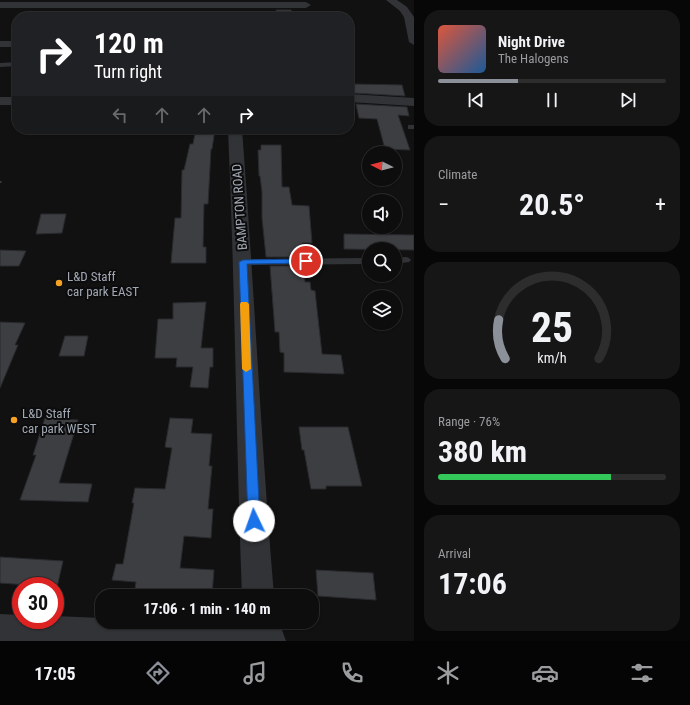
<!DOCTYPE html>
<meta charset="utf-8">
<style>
:root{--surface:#0d0d0e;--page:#161617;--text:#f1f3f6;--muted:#9a9c9e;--line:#2d2d2e;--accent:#8c9099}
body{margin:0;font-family:"Roboto Condensed",sans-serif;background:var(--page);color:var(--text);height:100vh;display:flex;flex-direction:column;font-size:15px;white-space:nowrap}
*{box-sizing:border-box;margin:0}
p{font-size:13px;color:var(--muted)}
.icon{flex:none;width:22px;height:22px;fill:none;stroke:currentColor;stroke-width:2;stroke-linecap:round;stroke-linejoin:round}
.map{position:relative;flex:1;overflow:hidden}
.details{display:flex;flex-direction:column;gap:10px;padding:10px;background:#070708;width:276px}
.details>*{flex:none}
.banner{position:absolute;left:12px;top:12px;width:342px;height:122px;border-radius:16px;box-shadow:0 1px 3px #0004,0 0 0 1px var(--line);background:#202124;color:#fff;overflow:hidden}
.needle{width:26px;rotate:276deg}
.fabs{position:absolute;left:362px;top:146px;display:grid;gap:8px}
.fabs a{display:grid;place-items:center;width:40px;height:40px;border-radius:50%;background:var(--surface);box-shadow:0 1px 3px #0004,0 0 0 1px var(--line);font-size:20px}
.speed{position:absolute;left:12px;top:577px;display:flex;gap:8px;font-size:20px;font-weight:700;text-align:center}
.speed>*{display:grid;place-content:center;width:52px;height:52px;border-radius:50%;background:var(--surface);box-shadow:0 1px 3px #0004,0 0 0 1px var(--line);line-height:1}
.speed .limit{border:6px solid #d22;background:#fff;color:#111}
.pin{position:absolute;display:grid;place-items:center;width:34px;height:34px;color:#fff;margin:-17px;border:2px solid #fff;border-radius:50%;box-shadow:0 1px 4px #0007}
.me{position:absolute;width:44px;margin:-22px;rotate:357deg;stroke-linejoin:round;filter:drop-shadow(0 0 3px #0008)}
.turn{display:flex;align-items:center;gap:14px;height:84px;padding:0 16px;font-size:18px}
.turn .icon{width:52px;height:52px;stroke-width:2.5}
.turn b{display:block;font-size:28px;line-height:34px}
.lanes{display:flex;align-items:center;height:38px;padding:0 16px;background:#0003;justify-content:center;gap:20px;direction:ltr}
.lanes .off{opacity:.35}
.big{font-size:30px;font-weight:700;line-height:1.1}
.details .widget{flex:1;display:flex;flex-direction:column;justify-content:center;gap:6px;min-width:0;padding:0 14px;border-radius:16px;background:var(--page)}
.details .dial{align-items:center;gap:0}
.dial svg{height:104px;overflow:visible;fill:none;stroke:var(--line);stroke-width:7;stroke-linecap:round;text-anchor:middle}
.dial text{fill:var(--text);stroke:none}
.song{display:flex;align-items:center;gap:12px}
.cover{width:48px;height:48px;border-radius:6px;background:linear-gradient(135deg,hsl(10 70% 55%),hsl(210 70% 35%))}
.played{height:4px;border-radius:2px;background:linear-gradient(90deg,var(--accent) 35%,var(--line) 35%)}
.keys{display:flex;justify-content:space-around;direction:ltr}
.heat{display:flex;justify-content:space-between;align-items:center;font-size:22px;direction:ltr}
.charge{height:6px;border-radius:3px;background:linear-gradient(90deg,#34c759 76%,var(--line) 0)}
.trip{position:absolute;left:95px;top:589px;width:224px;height:40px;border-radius:16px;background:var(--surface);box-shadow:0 1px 3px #0004,0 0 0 1px var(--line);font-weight:700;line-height:40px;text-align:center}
.dock{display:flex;height:64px;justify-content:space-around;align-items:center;background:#050506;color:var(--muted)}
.dock .icon{width:28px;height:28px}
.dock .active{color:var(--accent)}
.dock b{font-size:18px;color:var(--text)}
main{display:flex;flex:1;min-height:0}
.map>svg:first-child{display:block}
.building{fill:#3c3e42;stroke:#2a2b2e}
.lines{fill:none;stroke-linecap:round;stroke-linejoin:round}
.path{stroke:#373a3e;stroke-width:2;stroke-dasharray:1.5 2.5;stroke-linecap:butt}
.lane{fill:#313337;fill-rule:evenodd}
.street{fill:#313337;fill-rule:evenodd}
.route{fill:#1a73e8;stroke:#114b97}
.slow{fill:#f59e0b}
.poi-dot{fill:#f6a325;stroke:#0c0c0d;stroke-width:1.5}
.labels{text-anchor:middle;stroke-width:4;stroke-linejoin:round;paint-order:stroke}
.street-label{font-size:13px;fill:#a1a8b3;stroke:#0c0c0d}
.poi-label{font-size:13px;fill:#a1a8b3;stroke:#0c0c0d;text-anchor:start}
</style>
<main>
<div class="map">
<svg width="414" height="641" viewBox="0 0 414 641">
<rect width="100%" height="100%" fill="#111112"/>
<path class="building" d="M276,10H291L293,15H278Z
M352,84L402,85L405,96L354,93Z
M356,104L407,107L409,116L398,115L410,150L385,149L377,119L359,118Z
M196,129H215L212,149H211L208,204H204L203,247H206V263H171L175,218H181L182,170H184L190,144H193Z
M261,145H281L282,187H289L292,205L309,206L312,243H302L303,257H266L262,218V192L260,176H259L258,150H261Z
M41,214H66L62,233L36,234Z
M344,234L414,235V250L344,249Z
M0,250L26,251L19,266H0Z
M270,266H304L305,282H310L311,290L315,291L322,354L341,355L344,374L284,372V353L280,352L279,332H275Z
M206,302L201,348H213V367H210L208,388L190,387L193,367H176L177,358H155L158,319H173V303Z
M0,322L25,323L15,345H18L0,388Z
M65,336H88L84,356H59Z
M45,418L78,420L59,483L92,484L88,502L20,500L36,455H33Z
M170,418L193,419L191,433L212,434L209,466H212L208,509H213L211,538L184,536L180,568L214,570L212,595L135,589L136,582L112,580L116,564H123L134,503H132L135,488L165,489L172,448L165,447Z
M299,427H348L362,486H326V489H311L304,450H302Z
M0,557L63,561L57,587L0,583Z
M316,570L373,573L376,600L318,596Z"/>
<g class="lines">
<path class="path" d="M0,182H4"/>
<path class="lane" d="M17,62V66L0,67V63Z
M408,125H414V129H408Z
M406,257L409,258L411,260L409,262L395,264V258Z
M369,258V264L243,265L238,262L243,259Z"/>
<path class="street" d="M386,0H397L407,7L414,17V45L409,42L404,17L400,11Z
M0,2H306L311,5L306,8H0Z
M0,41H17V47H0Z
M349,94L414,98V106L349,102Z
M0,97H17V105H0Z
M228,129H242C254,285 261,440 274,596H242C236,440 235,285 228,129Z
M0,614L21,615V620H55V616L102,618V622H190L270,625L282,630L286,641H0Z"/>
</g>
<path class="route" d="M306,259L309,260V263L247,264L260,521L258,525L254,526L249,525L248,521L239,262L243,260Z"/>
<path class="slow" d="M241,302H247L249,304L251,369L246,372L242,369L240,304Z"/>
<g class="poi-dot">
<circle cx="59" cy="283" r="4"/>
<circle cx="14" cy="420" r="4"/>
</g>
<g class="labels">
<g class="street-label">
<text transform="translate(239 207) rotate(-94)" y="5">BAMPTON ROAD</text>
</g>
<g class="poi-label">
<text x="67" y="281">L&amp;D Staff<tspan x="67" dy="15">car park EAST</tspan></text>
<text x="22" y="418">L&amp;D Staff<tspan x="22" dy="15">car park WEST</tspan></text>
</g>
</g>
</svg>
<div class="fabs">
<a><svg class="needle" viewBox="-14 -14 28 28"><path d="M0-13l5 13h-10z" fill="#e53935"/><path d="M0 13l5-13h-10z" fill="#9a9c9e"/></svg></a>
<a><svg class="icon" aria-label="sound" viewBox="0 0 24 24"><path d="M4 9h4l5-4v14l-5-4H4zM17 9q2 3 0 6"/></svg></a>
<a><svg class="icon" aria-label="search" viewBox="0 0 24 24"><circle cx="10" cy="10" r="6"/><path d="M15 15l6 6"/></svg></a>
<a><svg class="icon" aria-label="layers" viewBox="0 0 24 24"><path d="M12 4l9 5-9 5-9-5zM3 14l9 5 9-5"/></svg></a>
</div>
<div class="speed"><div class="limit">30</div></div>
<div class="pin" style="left:306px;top:261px;background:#d93025"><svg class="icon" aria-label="arrive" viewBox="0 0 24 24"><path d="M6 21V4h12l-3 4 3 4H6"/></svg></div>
<svg class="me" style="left:254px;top:521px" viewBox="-20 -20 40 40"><circle r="19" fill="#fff"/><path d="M0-13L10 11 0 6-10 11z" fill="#1a73e8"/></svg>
<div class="trip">17:06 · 1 min · 140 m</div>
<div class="banner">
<div class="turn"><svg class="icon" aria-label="right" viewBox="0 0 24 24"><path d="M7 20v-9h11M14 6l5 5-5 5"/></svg><div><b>120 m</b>Turn right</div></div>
<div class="lanes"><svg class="icon off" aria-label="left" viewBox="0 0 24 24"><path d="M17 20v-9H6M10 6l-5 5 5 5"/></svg><svg class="icon off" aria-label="ahead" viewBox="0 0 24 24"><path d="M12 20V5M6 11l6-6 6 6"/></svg><svg class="icon off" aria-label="ahead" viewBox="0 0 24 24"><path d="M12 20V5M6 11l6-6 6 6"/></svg><svg class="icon" aria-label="right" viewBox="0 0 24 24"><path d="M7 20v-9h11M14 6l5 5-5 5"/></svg></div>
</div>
</div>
<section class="details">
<div class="widget">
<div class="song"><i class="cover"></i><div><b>Night Drive</b><p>The Halogens</p></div></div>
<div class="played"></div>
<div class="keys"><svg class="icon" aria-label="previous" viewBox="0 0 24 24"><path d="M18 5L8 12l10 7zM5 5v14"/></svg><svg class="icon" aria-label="pause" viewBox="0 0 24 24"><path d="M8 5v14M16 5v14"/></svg><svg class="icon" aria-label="next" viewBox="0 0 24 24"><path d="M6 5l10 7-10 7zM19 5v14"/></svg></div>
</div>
<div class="widget"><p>Climate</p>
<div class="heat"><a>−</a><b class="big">20.5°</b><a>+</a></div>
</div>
<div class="widget dial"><svg viewBox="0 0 100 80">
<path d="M14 69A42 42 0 1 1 86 69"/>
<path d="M14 69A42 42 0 0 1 9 39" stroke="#8c9099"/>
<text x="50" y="56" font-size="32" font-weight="700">25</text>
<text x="50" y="72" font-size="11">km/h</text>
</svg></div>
<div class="widget"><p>Range · 76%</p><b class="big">380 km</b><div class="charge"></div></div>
<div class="widget"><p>Arrival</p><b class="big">17:06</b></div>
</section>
</main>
<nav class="dock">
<b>17:05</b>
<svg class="icon active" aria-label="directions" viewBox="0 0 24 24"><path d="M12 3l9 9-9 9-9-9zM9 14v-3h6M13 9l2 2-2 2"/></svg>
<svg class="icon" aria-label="music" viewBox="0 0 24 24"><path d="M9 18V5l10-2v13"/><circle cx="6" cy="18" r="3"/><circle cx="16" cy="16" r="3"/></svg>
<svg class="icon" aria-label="phone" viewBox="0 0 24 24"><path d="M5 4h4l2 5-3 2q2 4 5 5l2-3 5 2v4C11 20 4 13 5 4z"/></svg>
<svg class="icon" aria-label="climate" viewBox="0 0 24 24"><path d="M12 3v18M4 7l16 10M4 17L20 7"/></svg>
<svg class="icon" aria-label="car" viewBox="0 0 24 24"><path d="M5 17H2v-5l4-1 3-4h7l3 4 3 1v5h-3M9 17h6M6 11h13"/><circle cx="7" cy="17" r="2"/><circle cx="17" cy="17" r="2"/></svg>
<svg class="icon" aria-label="filters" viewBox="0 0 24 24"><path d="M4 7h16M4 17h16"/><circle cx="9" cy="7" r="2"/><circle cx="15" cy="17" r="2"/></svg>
</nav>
